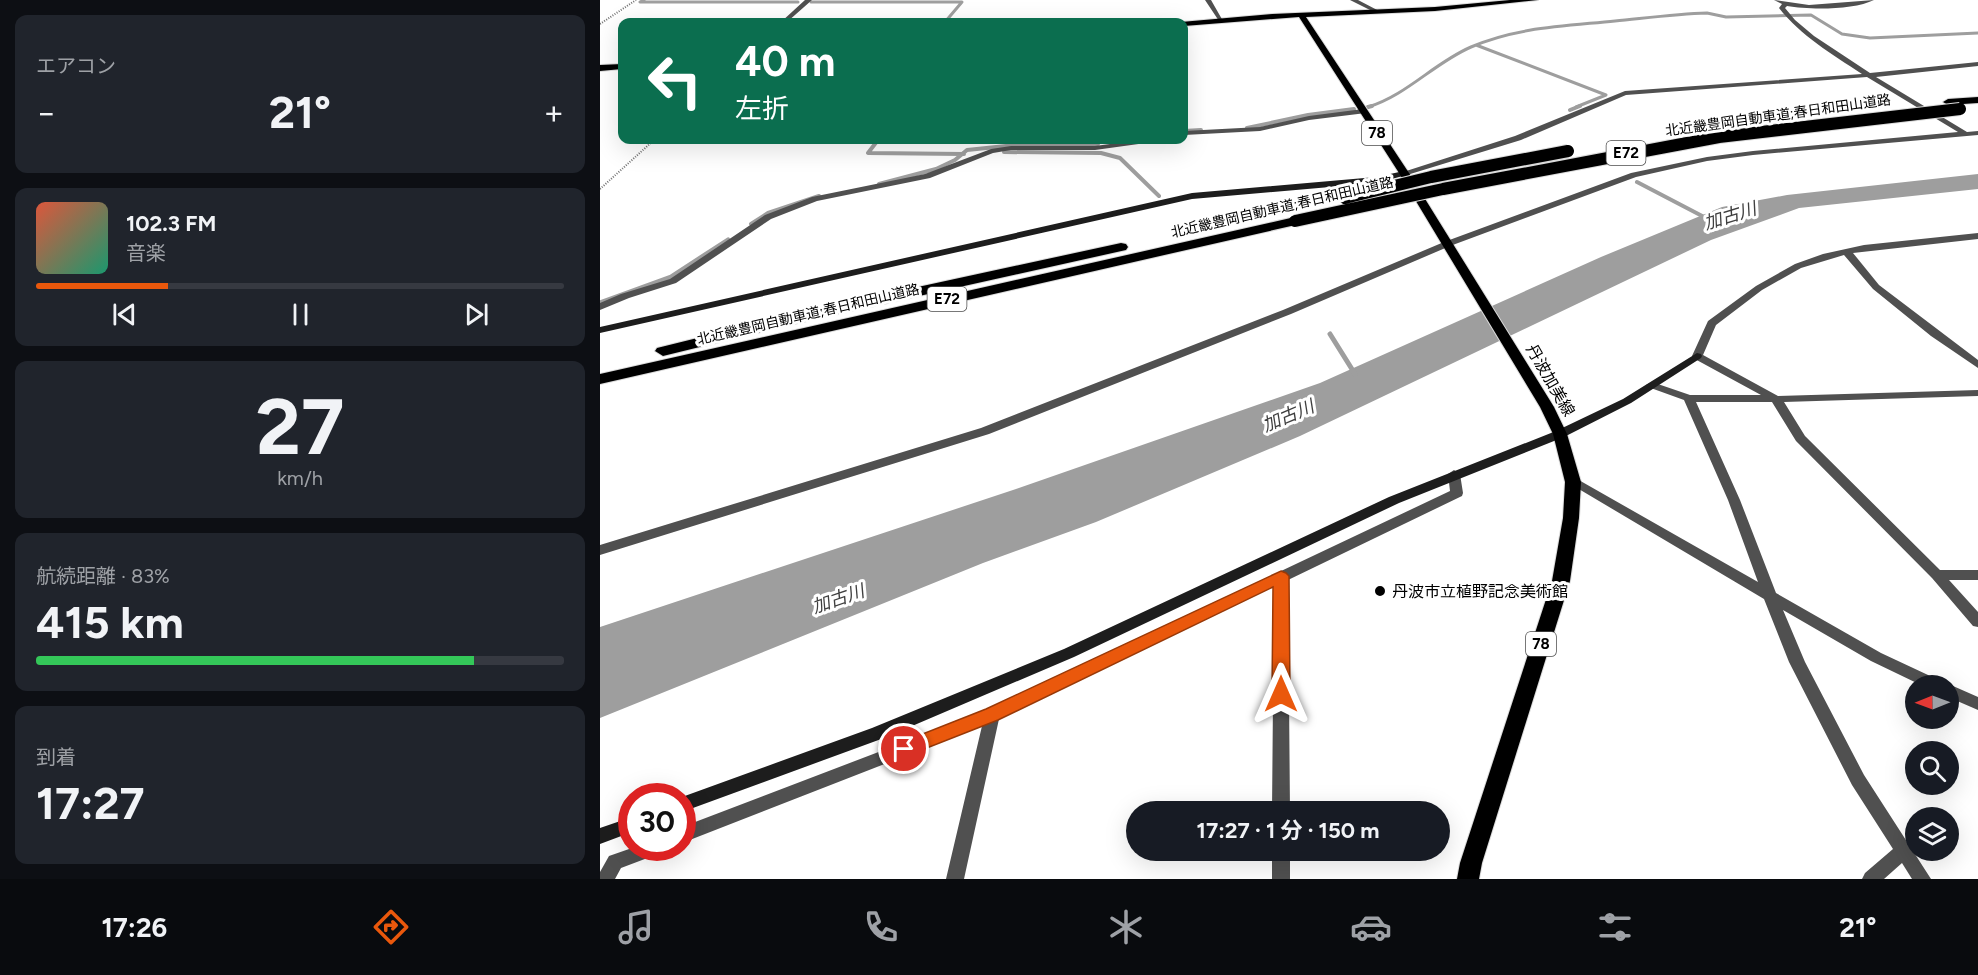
<!DOCTYPE html>
<html lang="ja">
<meta charset="utf-8">
<style>
:root{--surface:#171b24;--page:#20242c;--text:#f1f3f6;--muted:#9ea1a6;--line:#363941;--accent:#ea580c}
body{margin:0;font-family:Figtree,"Noto Sans JP",sans-serif;background:var(--page);color:var(--text);height:100vh;display:flex;flex-direction:column;font-size:22px;white-space:nowrap}
*{box-sizing:border-box;margin:0}
p{font-size:20px;color:var(--muted)}
.icon{flex:none;width:33px;height:33px;fill:none;stroke:currentColor;stroke-width:2;stroke-linecap:round;stroke-linejoin:round}
.map{position:relative;flex:1;overflow:hidden}
.details{display:flex;flex-direction:column;gap:15px;padding:15px;background:#0d0f14;width:600px}
.details>*{flex:none}
.guide{position:absolute;left:18px;top:18px;width:570px;height:126px;border-radius:12px;box-shadow:0 6px 24px #0002;background:#0b6e4f;color:#fff;overflow:hidden}
.needle{width:39px;rotate:269deg}
.controls{position:absolute;left:1305px;top:675px;display:grid;gap:12px}
.controls a{display:grid;place-items:center;width:54px;height:54px;border-radius:50%;background:var(--surface);box-shadow:0 6px 24px #0002;font-size:30px}
.speed{position:absolute;left:18px;top:783px;display:flex;gap:12px;font-size:30px;font-weight:700;text-align:center}
.speed>*{display:grid;place-content:center;width:78px;height:78px;border-radius:50%;background:var(--surface);box-shadow:0 6px 24px #0002;line-height:1}
.speed .limit{border:9px solid #d22;background:#fff;color:#111}
.pin{position:absolute;display:grid;place-items:center;width:51px;height:51px;color:#fff;margin:-26px;border:3px solid #fff;border-radius:50%;box-shadow:0 2px 6px #0007}
.me{position:absolute;width:66px;margin:-33px;rotate:0deg;stroke-linejoin:round;filter:drop-shadow(0 0 4px #0008)}
.turn{display:flex;align-items:center;gap:21px;height:126px;padding:0 18px;font-size:27px}
.turn .icon{width:78px;height:78px;stroke-width:2.5}
.turn b{display:block;font-size:42px;line-height:51px}
.big{font-size:45px;font-weight:700;line-height:1.1}
.details .card{flex:1;display:flex;flex-direction:column;justify-content:center;gap:9px;min-width:0;padding:0 21px;border-radius:12px;background:var(--page)}
.details .dial{align-items:center;gap:0}
.dial b{font-size:78px;line-height:1}
.song{display:flex;align-items:center;gap:18px}
.cover{width:72px;height:72px;border-radius:9px;background:linear-gradient(135deg,hsl(10 70% 55%),hsl(160 70% 35%))}
.played{height:6px;border-radius:3px;background:linear-gradient(90deg,var(--accent) 25%,var(--line) 25%)}
.keys{display:flex;justify-content:space-around;direction:ltr}
.heat{display:flex;justify-content:space-between;align-items:center;font-size:33px;direction:ltr}
.charge{height:9px;border-radius:4px;background:linear-gradient(90deg,#34c759 83%,var(--line) 0)}
.trip{position:absolute;left:526px;top:801px;width:324px;height:60px;border-radius:30px;background:var(--surface);box-shadow:0 6px 24px #0002;font-weight:700;line-height:60px;text-align:center}
.menu{display:flex;height:96px;justify-content:space-around;align-items:center;background:#090b0e;color:var(--muted)}
.menu .icon{width:42px;height:42px}
.menu .on{color:var(--accent)}
.menu b{font-size:27px;color:var(--text)}
main{display:flex;flex:1;min-height:0}
.map>svg:first-child{display:block}
.water{fill:#9e9e9e}
.lines{fill:none;stroke-linecap:round;stroke-linejoin:round}
.stream-far2{stroke:#9e9e9e;stroke-width:3}
.stream-far1{stroke:#9e9e9e;stroke-width:4}
.stream{stroke:#9e9e9e;stroke-width:5}
.primary-casing{stroke:#dbdbdb;stroke-width:2}
.highway-casing{stroke:#dbdbdb;stroke-width:2}
.path{stroke:#727272;stroke-width:2;stroke-dasharray:1 1.5;stroke-linecap:butt}
.street{fill:#505050;fill-rule:evenodd}
.secondary{fill:#1d1d1d;fill-rule:evenodd}
.primary{fill:#000;fill-rule:evenodd}
.highway{fill:#000;fill-rule:evenodd}
.highway-bridge-casing{stroke:#dbdbdb;stroke-width:14;stroke-linecap:butt}
.highway-bridge{stroke:#000;stroke-width:12}
.route{fill:#ea580c;stroke:#983908;stroke-width:1.5}
.poi-dot{fill:#000;stroke:#fff;stroke-width:2}
.labels{text-anchor:middle;stroke-width:6;stroke-linejoin:round;paint-order:stroke}
.far-street-label{font-size:14px;fill:#000;stroke:#fff}
.shield{fill:#fff;stroke:#4c4c4c;stroke-width:1.5}
.shield-label{font-size:15px;font-weight:bold;fill:#000}
.street-label{font-size:16px;fill:#000;stroke:#fff}
.poi-label{font-size:16px;fill:#000;stroke:#fff;text-anchor:start}
.water-label{font-size:18px;font-style:italic;fill:#3f3f3f;stroke:#fff}
</style>
<main>
<section class="details">
<div class="card"><p>エアコン</p>
<div class="heat"><a>−</a><b class="big">21°</b><a>+</a></div>
</div>
<div class="card">
<div class="song"><i class="cover"></i><div><b>102.3 FM</b><p>音楽</p></div></div>
<div class="played"></div>
<div class="keys"><svg class="icon" aria-label="previous" viewBox="0 0 24 24"><path d="M18 5L8 12l10 7zM5 5v14"/></svg><svg class="icon" aria-label="pause" viewBox="0 0 24 24"><path d="M8 5v14M16 5v14"/></svg><svg class="icon" aria-label="next" viewBox="0 0 24 24"><path d="M6 5l10 7-10 7zM19 5v14"/></svg></div>
</div>
<div class="card dial"><b>27</b><p>km/h</p></div>
<div class="card"><p>航続距離 · 83%</p><b class="big">415 km</b><div class="charge"></div></div>
<div class="card"><p>到着</p><b class="big">17:27</b></div>
</section>
<div class="map">
<svg width="1378" height="879" viewBox="0 0 1378 879">
<rect width="100%" height="100%" fill="#fff"/>
<path class="water" d="M1378,174V189L1199,208L1111,240L700,436L496,522L383,563L0,718V627L416,489L720,383L1001,257L1122,207L1187,195Z"/>
<g class="lines">
<path class="stream-far2" d="M44,0L40,2H198
M211,2H362L345,22
M876,45L1006,95L976,107
M768,107C807,95 834,63 871,47C917,27 966,26 1015,21C1046,18 1076,14 1107,13L1126,17L1211,15L1242,34L1270,38L1378,33"/>
<path class="stream-far1" d="M768,107L772,106
M970,110L980,106
M647,128L708,115L754,109
M584,131L601,130
M278,140L268,153L364,154
M528,142L540,140
M404,152L501,153L520,158L559,196
M1037,182L1106,218
M279,184L336,169L355,160L367,150L406,146L498,144
M151,224L168,213L219,196"/>
<path class="stream" d="M0,303L71,277L128,240
M730,334L755,374"/>
<g class="primary-casing">
<path id="primary" d="M910,0H938L835,11L706,17L809,173L954,407L967,434L981,482L979,518L970,581L882,863L879,879H857L860,863L952,581L963,518L965,482L953,434L940,407L799,173L699,17L584,26V22H581L672,14L835,7Z
M22,64V69L0,71V65Z"/>
</g>
<g class="highway-casing">
<path id="highway" d="M1378,97V103L1348,105L1343,102L1348,99Z
M695,217L700,218L702,221L700,224L0,384V374Z
M521,243L526,244L528,247L526,250L198,323L63,356L55,351L57,348L198,313Z"/>
</g>
<path class="path" d="M0,24L36,0
M0,189L54,140"/>
<path class="street" d="M205,0H212L187,22H181Z
M605,0H611L623,21H619Z
M750,0H758L781,12L776,13Z
M1174,0L1209,5L1274,0C1254,10 1210,10 1187,6L1185,8L1195,20L1214,36L1270,73L1378,62V66L1276,77L1367,132L1378,131V135L1153,155L1107,161L1036,177L850,246L691,314L389,434L0,555V545L381,428L683,310L844,242L1031,173L1107,157L1153,151L1358,132L1267,77L1026,95L921,140L807,175L800,173L915,136L1025,91L1262,74C1232,54 1201,36 1179,8L1182,4Z
M763,109L767,111L766,113L709,120L660,131L584,135V131L660,127L709,116Z
M540,140H557L553,142L495,150H411L393,153L330,178L217,201L171,219L76,283L29,298L0,310V303L21,294L70,279L165,215L212,197L325,174L391,149L411,146H495Z
M1378,233V239L1253,253L1279,285L1378,360V368L1331,336L1273,289L1244,255L1201,268L1162,290L1116,325L1103,355L1178,396L1378,390V396L1184,402L1205,436L1340,570H1378V580H1349L1378,612V627L1373,626L1332,578L1196,441L1172,402H1096L1140,500L1176,593L1281,653L1343,682L1345,685L1353,686L1378,697V710L1348,697V686H1323L1271,661L1183,610L1205,662L1264,775L1331,879H1312L1302,863L1284,879H1262L1265,873L1293,849L1252,785L1189,662L1164,599L967,482L973,478L977,479L1158,582L1128,500L1084,400L1048,387L1046,385L1052,382L1090,395H1161L1093,358L1092,356L1108,321L1156,286L1195,264L1223,254L1264,245Z
M854,470L860,474L863,493L862,496L688,580L690,812H672L674,586L399,719L364,879H346L382,726L82,843V827L386,711L850,491L848,474Z
M32,848H61L58,854L21,868L15,879H0V872L9,856Z
M672,850H690V879H672Z"/>
<path class="secondary" d="M804,171H807V175L776,183L592,199L0,333V327L592,193L776,177Z
M1097,353L1101,354L1102,356L1101,358L1031,403L964,437L799,503L474,657L284,738L82,812V797L272,728L464,649L789,497L956,431L1023,399Z
M32,817V832L0,844V828Z"/>
<use href="#primary" class="primary"/>
<use href="#highway" class="highway"/>
<g class="highway-bridge-casing">
<path id="highway-bridge" d="M745,198L831,177L968,151
M695,221L843,189L1119,137L1360,109"/>
</g>
<use href="#highway-bridge" class="highway-bridge"/>
</g>
<path class="route" d="M681,571L686,573L689,576L690,694L687,699L681,701L675,699L672,694L673,587L398,720L304,757L297,754L294,749L297,744L386,709Z"/>
<circle class="poi-dot" cx="780" cy="591" r="6"/>
<g class="labels">
<g class="far-street-label">
<text transform="translate(1178 115) rotate(-8)" y="5">北近畿豊岡自動車道;春日和田山道路</text>
<text transform="translate(682 207) rotate(-13)" y="5">北近畿豊岡自動車道;春日和田山道路</text>
<text transform="translate(208 314) rotate(-13)" y="5">北近畿豊岡自動車道;春日和田山道路</text>
</g>
<g class="shield">
<rect x="762" y="121" width="30" height="24" rx="4.5"/>
<rect x="1006.5" y="141" width="39" height="24" rx="4.5"/>
<rect x="327.5" y="287" width="39" height="24" rx="4.5"/>
<rect x="926" y="632" width="30" height="24" rx="4.5"/>
</g>
<g class="shield-label">
<text x="777" y="138">78</text>
<text x="1026" y="158">E72</text>
<text x="347" y="304">E72</text>
<text x="941" y="649">78</text>
</g>
<g class="street-label">
<text transform="translate(951 380) rotate(60)" y="6">丹波加美線</text>
</g>
<g class="poi-label">
<text x="792" y="597">丹波市立植野記念美術館</text>
</g>
<g class="water-label">
<text transform="translate(1130 216) rotate(-17)" y="6">加古川</text>
<text transform="translate(688 416) rotate(-23)" y="6">加古川</text>
<text transform="translate(238 599) rotate(-19)" y="6">加古川</text>
</g>
</g>
</svg>
<div class="controls">
<a><svg class="needle" viewBox="-14 -14 28 28"><path d="M0-13l5 13h-10z" fill="#e53935"/><path d="M0 13l5-13h-10z" fill="#9ea1a6"/></svg></a>
<a><svg class="icon" aria-label="search" viewBox="0 0 24 24"><circle cx="10" cy="10" r="6"/><path d="M15 15l6 6"/></svg></a>
<a><svg class="icon" aria-label="layers" viewBox="0 0 24 24"><path d="M12 4l9 5-9 5-9-5zM3 14l9 5 9-5"/></svg></a>
</div>
<div class="speed"><div class="limit">30</div></div>
<div class="pin" style="left:304px;top:749px;background:#d93025"><svg class="icon" aria-label="arrive" viewBox="0 0 24 24"><path d="M6 21V4h12l-3 4 3 4H6"/></svg></div>
<svg class="me" style="left:681px;top:694px" viewBox="-20 -20 40 40"><path d="M0-17L14 15 0 8-14 15z" fill="#ea580c" stroke="#fff" stroke-width="4"/></svg>
<div class="trip">17:27 · 1 分 · 150 m</div>
<div class="guide">
<div class="turn"><svg class="icon" aria-label="left" viewBox="0 0 24 24"><path d="M17 20v-9H6M10 6l-5 5 5 5"/></svg><div><b>40 m</b>左折</div></div>
</div>
</div>
</main>
<nav class="menu">
<b>17:26</b>
<svg class="icon on" aria-label="directions" viewBox="0 0 24 24"><path d="M12 3l9 9-9 9-9-9zM9 14v-3h6M13 9l2 2-2 2"/></svg>
<svg class="icon" aria-label="music" viewBox="0 0 24 24"><path d="M9 18V5l10-2v13"/><circle cx="6" cy="18" r="3"/><circle cx="16" cy="16" r="3"/></svg>
<svg class="icon" aria-label="phone" viewBox="0 0 24 24"><path d="M5 4h4l2 5-3 2q2 4 5 5l2-3 5 2v4C11 20 4 13 5 4z"/></svg>
<svg class="icon" aria-label="climate" viewBox="0 0 24 24"><path d="M12 3v18M4 7l16 10M4 17L20 7"/></svg>
<svg class="icon" aria-label="car" viewBox="0 0 24 24"><path d="M5 17H2v-5l4-1 3-4h7l3 4 3 1v5h-3M9 17h6M6 11h13"/><circle cx="7" cy="17" r="2"/><circle cx="17" cy="17" r="2"/></svg>
<svg class="icon" aria-label="filters" viewBox="0 0 24 24"><path d="M4 7h16M4 17h16"/><circle cx="9" cy="7" r="2"/><circle cx="15" cy="17" r="2"/></svg>
<b>21°</b>
</nav>
